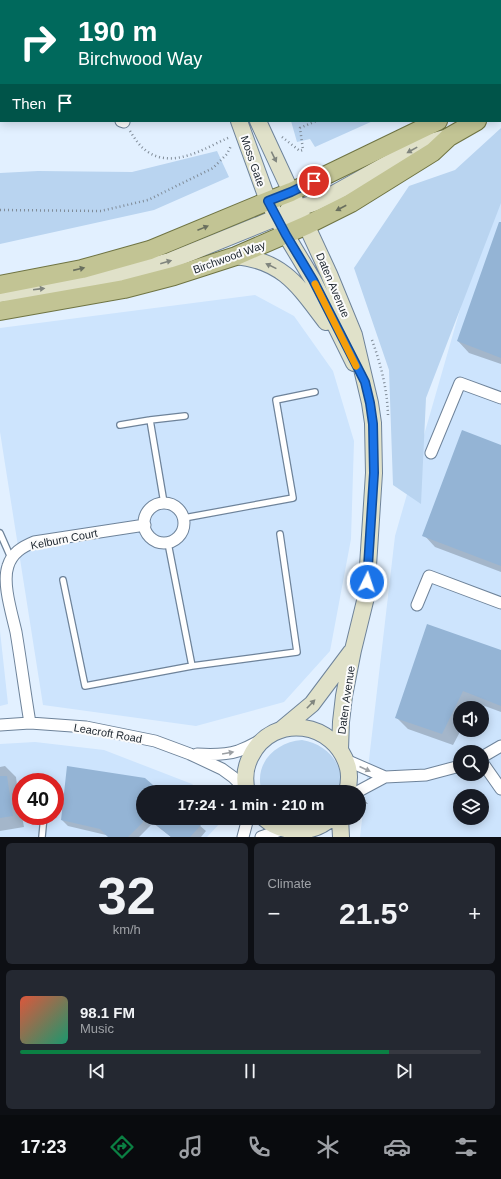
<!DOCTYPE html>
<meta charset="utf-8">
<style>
:root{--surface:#171b24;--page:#242831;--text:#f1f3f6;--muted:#9ea1a6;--line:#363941;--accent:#0b8043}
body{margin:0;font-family:Arial,sans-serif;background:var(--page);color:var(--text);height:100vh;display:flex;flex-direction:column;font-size:15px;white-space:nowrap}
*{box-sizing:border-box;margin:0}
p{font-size:13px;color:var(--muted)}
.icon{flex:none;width:22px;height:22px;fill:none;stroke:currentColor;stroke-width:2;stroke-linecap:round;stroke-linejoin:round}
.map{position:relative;height:837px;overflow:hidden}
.drawer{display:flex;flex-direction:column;gap:6px;padding:6px;background:#0d0f14;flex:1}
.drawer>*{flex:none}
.hud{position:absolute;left:0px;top:0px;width:501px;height:122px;box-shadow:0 2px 10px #0003;background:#00695c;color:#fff;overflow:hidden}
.controls{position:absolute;left:453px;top:701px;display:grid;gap:8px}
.controls a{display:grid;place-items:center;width:36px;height:36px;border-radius:50%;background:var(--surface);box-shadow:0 2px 10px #0003;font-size:20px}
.speed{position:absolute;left:12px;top:773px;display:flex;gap:8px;font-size:20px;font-weight:700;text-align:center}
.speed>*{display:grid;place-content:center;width:52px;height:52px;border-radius:50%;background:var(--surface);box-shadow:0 2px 10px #0003;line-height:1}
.speed .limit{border:6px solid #d22;background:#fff;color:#111}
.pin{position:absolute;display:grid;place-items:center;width:34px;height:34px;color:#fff;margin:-17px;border:2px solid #fff;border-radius:50%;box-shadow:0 1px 4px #0007}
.me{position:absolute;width:44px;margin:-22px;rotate:4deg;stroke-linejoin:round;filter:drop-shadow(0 0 3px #0008)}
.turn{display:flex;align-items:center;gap:14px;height:84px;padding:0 12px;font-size:18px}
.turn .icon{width:52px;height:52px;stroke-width:2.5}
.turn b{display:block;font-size:28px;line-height:34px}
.then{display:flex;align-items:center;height:38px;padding:0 12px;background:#0003;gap:8px;font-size:15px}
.big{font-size:30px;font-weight:800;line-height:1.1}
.drawer .widget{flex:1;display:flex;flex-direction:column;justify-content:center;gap:6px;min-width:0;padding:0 14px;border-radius:6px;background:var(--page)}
.drawer .dial{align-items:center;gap:0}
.dial b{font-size:52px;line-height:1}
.song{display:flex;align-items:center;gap:12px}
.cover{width:48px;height:48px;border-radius:6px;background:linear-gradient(135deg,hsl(10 70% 55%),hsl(160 70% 35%))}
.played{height:4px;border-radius:2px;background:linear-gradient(90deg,var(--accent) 80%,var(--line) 80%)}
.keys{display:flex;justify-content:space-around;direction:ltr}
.heat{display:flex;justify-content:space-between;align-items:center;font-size:22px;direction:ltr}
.drawer .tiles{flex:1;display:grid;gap:6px;grid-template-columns:1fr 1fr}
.widget:last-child{grid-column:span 2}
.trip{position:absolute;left:136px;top:785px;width:230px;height:40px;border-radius:20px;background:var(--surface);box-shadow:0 2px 10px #0003;font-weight:800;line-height:40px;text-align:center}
.menu{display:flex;height:64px;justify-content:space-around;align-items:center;background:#090b0e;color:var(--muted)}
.menu .icon{width:28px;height:28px}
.menu .selected{color:var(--accent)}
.menu b{font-size:18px;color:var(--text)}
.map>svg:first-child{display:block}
.built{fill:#cde4fd;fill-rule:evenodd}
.green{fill:#b9d4f0}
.shadow{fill:#0003}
.building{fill:#94b4d5}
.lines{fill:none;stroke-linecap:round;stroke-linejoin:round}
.lane-casing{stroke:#6e839a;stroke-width:8}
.street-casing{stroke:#6e839a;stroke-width:13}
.secondary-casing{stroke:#6e839a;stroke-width:18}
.primary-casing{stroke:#6f7443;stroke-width:20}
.path{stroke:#808c98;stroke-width:2.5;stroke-dasharray:1 3;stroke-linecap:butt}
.lane{stroke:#fff;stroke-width:5.5}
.street{stroke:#fff;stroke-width:11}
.secondary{stroke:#e0e1c9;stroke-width:16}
.primary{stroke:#c2c494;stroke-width:18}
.oneway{fill:#80857e}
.oneway2{fill:#696f5e}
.oneway3{fill:#9b9fa3}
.route-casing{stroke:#114b97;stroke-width:10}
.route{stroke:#1a73e8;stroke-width:7}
.slow{stroke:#f59e0b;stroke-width:7}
.labels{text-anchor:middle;stroke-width:4;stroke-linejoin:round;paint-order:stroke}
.street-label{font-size:11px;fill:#202932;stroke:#fbfbfb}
</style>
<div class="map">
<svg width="501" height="837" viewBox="0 0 501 837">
<rect width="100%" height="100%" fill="#e2f0ff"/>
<path class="built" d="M501,167V837H360L395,536ZM460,708H482V730H460ZM460,752H482V774H460ZM460,796H482V818H460Z
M255,295L294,316L333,371L354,441L351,539L330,651L284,702L196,726L43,705L0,432V328Z
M0,631L8,704L0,706Z
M35,742L104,750L192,784L202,792H143V818H225L207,837H0V744ZM21,782H55V816H21Z"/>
<path class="green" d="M206,0H501V62L500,63V1H206Z
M291,121H373L315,147L310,139L297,142Z
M501,128V203L426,398L421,504L393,485L389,370L354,268L409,186L455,170Z
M217,151L229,177L154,210L0,244V173L38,171L132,172Z
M302,740C327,744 347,765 339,792H262C253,764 275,742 302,740Z"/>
<path class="shadow" d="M501,240V364L469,353L458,341Z
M501,446V572L435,547L424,535Z
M501,651V712L474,702L471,708H460L461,730L453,745L408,729L396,717Z
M5,766L16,777L21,816H22L24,827L0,831V767Z
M68,767L160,792H143V818H191L206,831L201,837H171L153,823L139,837H109L106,835L68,826L62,820Z"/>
<path class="building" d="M499,222H501V358L457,341Z
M462,430L501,445V566L422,536Z
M427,624L501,650V706L463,691L442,734L395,718Z
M67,766L145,778L161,792H143V822L128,837H108L100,829L61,820Z
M0,776H7L13,816L0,818Z
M148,818H193L201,825L190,837H171Z"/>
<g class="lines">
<g class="lane-casing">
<path id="lane" d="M120,425L150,420
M164,503L150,420L185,416
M184,518L293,498L276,400L315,392
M0,533L11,558
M168,543L192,666
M63,580L85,686L192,666L297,652L280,534
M42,837L44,816"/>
</g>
<g class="street-casing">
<path id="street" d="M0,34H1
M121,121L124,122
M431,453L460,383L501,398
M144 523a20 20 0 1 1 40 0a20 20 0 1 1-40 0Z
M417,605L429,576L501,603
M30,723C25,693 21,662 16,632C12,614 2,583 8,566C12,553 22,547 34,542L145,525
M0,725L30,723L86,727L155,741L190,754L222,769L233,777L246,790
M197,754C211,755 225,755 238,751C246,748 254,744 261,740
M482,757L501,746
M346,760L385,777L426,775L460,766
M482,762L501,789
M357,792L385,777
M243,837L248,818
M261,837L284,829"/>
</g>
<g class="secondary-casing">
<path id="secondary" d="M186,0V1
M239,121L268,201L286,235L313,280L354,363
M258,121L329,274L354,335L370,403L373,423L374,473L366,597L353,650L344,696L341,722L340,749
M288,210L299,208L314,203L335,193L423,144L449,137
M236,256C284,261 299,287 326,322
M0,294L86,283L170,261L283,215C293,215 300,217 307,225
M282,729L312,704L351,652
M247,792C244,780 245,767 251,756C273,712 336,721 348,768C350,776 349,784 347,792
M264,818C282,834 313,835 331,818
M340,818L341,837"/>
</g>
<g class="primary-casing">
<path id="primary" d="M500,107L501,106
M0,285L82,269L150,250L268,201L291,192L438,121
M0,311L124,289L174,276L236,256L307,225L351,203L433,152L449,137L477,121"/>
</g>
<path class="path" d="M242,0L243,1
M500,24L501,23
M130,131C135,139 140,147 148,152C174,169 205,148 230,137
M282,137L300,151L303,150L300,128L316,121
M0,210L101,211L148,200L213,168L227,154L231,146
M372,340C381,365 387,388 388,415
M359,813L367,802"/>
<use href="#lane" class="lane"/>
<use href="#street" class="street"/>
<use href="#secondary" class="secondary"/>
<use href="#primary" class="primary"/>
</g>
<defs><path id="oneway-solid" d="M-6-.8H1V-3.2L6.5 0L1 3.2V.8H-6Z"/></defs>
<g class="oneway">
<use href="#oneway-solid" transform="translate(412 150) rotate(151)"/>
<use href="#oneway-solid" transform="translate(274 157) rotate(64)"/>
<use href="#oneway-solid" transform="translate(166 262) rotate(-16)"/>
<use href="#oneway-solid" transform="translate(271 266) rotate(-154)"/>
<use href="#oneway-solid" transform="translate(39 289) rotate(-7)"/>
<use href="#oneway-solid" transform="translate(311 704) rotate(-46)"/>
</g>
<g class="oneway2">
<use href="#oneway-solid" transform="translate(341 208) rotate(152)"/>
<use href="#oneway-solid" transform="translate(203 228) rotate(-22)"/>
<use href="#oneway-solid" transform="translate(79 269) rotate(-13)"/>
</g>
<g class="oneway3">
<use href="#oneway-solid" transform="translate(228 753) rotate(-10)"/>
<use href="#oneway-solid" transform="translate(365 769) rotate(24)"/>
</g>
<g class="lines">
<g class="route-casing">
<path id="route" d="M314,181L291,192L268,201L286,235L313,280L365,382L370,403L373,424L374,473L367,582"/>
</g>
<use href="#route" class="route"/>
<path class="slow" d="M315,284L356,366"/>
</g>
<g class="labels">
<g class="street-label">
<text transform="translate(253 161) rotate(71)" y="4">Moss Gate</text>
<text transform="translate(229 257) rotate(-20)" y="4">Birchwood Way</text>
<text transform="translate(333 285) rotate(67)" y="4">Daten Avenue</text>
<text transform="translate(64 539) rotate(-11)" y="4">Kelburn Court</text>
<text transform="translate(346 700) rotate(-82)" y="4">Daten Avenue</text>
<text transform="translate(108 733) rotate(10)" y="4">Leacroft Road</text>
</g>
</g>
</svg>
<div class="controls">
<a><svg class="icon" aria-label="sound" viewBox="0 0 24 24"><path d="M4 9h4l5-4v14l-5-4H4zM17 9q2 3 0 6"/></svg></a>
<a><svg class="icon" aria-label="search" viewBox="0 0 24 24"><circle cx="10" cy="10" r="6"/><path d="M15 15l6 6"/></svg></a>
<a><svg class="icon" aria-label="layers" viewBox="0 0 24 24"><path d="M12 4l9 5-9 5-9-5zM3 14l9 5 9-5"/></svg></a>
</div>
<div class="speed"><div class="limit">40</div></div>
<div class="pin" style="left:314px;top:181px;background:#d93025"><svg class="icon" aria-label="arrive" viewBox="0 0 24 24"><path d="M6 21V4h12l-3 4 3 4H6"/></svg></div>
<svg class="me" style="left:367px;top:582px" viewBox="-20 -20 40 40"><circle r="17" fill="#1a73e8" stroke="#fff" stroke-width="3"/><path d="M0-11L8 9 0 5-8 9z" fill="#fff"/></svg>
<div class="trip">17:24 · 1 min · 210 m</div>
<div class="hud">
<div class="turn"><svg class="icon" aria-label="right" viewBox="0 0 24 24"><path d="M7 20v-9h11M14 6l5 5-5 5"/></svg><div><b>190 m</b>Birchwood Way</div></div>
<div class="then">Then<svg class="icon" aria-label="arrive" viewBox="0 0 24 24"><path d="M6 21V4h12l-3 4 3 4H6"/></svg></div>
</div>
</div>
<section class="drawer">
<div class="tiles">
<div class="widget dial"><b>32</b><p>km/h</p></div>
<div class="widget"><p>Climate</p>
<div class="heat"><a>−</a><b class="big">21.5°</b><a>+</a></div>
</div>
<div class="widget">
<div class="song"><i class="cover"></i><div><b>98.1 FM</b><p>Music</p></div></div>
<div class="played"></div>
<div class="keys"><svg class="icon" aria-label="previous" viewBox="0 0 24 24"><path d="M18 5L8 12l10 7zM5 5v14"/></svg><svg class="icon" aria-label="pause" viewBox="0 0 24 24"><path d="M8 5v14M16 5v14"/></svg><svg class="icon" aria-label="next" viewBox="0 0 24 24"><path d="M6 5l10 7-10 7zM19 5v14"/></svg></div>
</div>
</div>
</section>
<nav class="menu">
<b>17:23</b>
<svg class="icon selected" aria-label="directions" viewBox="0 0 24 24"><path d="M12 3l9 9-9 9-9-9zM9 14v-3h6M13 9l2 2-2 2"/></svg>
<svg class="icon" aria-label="music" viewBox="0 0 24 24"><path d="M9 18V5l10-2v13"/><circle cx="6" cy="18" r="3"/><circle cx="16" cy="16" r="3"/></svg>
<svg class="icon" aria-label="phone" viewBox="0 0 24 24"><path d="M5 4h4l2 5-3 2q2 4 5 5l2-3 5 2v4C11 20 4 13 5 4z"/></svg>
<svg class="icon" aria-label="climate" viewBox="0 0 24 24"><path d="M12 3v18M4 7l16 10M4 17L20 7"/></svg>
<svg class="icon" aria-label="car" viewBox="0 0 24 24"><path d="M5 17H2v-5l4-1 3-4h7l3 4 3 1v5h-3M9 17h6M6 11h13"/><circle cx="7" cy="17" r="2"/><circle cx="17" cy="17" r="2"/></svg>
<svg class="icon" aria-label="filters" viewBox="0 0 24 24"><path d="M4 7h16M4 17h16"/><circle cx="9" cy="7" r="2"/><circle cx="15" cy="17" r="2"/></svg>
</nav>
